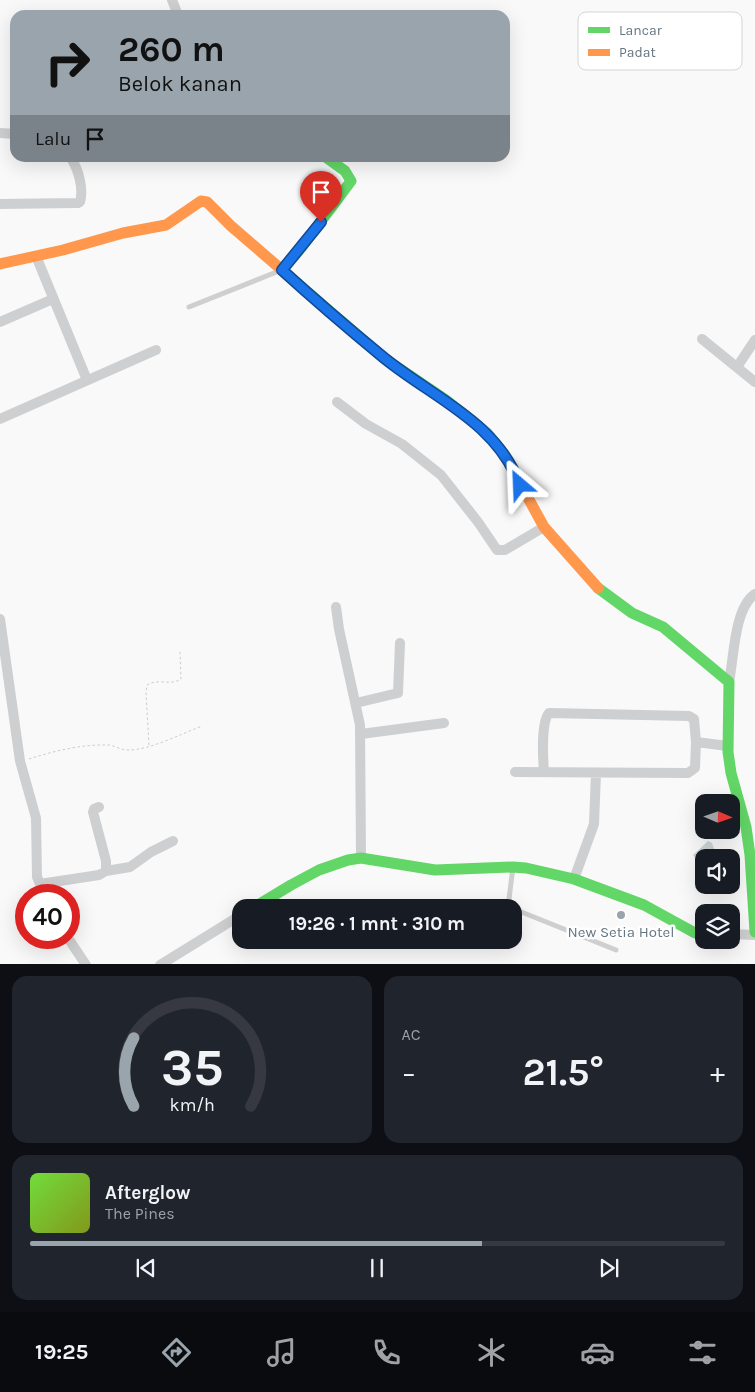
<!DOCTYPE html>
<html lang="id">
<meta charset="utf-8">
<style>
:root{--surface:#171b24;--page:#20242c;--text:#f1f3f6;--muted:#9ea1a6;--line:#363941;--accent:#99a4ac}
body{margin:0;font-family:Karla,sans-serif;background:var(--page);color:var(--text);height:100vh;display:flex;flex-direction:column;font-size:19px;white-space:nowrap}
*{box-sizing:border-box;margin:0}
p{font-size:16px;color:var(--muted)}
.icon{flex:none;width:28px;height:28px;fill:none;stroke:currentColor;stroke-width:2;stroke-linecap:round;stroke-linejoin:round}
.map{position:relative;height:964px;overflow:hidden}
.details{display:flex;flex-direction:column;gap:12px;padding:12px;background:#0d0f14;flex:1}
.details>*{flex:none}
.banner{position:absolute;left:10px;top:10px;width:500px;height:152px;border-radius:15px;box-shadow:0 5px 20px #0002;background:#99a4ac;color:#111;overflow:hidden}
.needle{width:32px;rotate:92deg}
.controls{position:absolute;left:695px;top:794px;display:grid;gap:10px}
.controls a{display:grid;place-items:center;width:45px;height:45px;border-radius:10px;background:var(--surface);box-shadow:0 5px 20px #0002;font-size:25px}
.speed{position:absolute;left:15px;top:884px;display:flex;gap:10px;font-size:25px;font-weight:700;text-align:center}
.speed>*{display:grid;place-content:center;width:65px;height:65px;border-radius:50%;background:var(--surface);box-shadow:0 5px 20px #0002;line-height:1}
.speed .limit{border:8px solid #d22;background:#fff;color:#111}
.pin{position:absolute;display:grid;place-items:center;width:42px;height:42px;color:#fff;margin:-51px -21px;border-radius:50% 50% 50% 0;rotate:-45deg;box-shadow:0 0 5px #0007}
.pin .icon{rotate:45deg}
.me{position:absolute;width:55px;margin:-28px;rotate:334deg;stroke-linejoin:round;filter:drop-shadow(0 0 4px #0008)}
.turn{display:flex;align-items:center;gap:18px;height:105px;padding:0 25px;font-size:22px}
.turn .icon{width:65px;height:65px;stroke-width:2.5}
.turn b{display:block;font-size:35px;line-height:42px}
.then{display:flex;align-items:center;height:48px;padding:0 25px;background:#0003;gap:10px;font-size:19px}
.big{font-size:38px;font-weight:700;line-height:1.1}
.details .widget{flex:1;display:flex;flex-direction:column;justify-content:center;gap:8px;min-width:0;padding:0 18px;border-radius:15px;background:var(--page)}
.details .dial{align-items:center;gap:0}
.dial svg{height:130px;overflow:visible;fill:none;stroke:var(--line);stroke-width:7;stroke-linecap:round;text-anchor:middle}
.dial text{fill:var(--text);stroke:none}
.song{display:flex;align-items:center;gap:15px}
.cover{width:60px;height:60px;border-radius:8px;background:linear-gradient(135deg,hsl(100 70% 55%),hsl(70 70% 35%))}
.played{height:5px;border-radius:2px;background:linear-gradient(90deg,var(--accent) 65%,var(--line) 65%)}
.keys{display:flex;justify-content:space-around;direction:ltr}
.heat{display:flex;justify-content:space-between;align-items:center;font-size:28px;direction:ltr}
.details .tiles{flex:1;display:grid;gap:12px;grid-template-columns:1fr 1fr}
.widget:last-child{grid-column:span 2}
.trip{position:absolute;left:232px;top:899px;width:290px;height:50px;border-radius:15px;background:var(--surface);box-shadow:0 5px 20px #0002;font-weight:700;line-height:50px;text-align:center}
.menu{display:flex;height:80px;justify-content:space-around;align-items:center;background:#090b0e;color:var(--muted)}
.menu .icon{width:35px;height:35px}
.menu .selected{color:var(--accent)}
.menu b{font-size:22px;color:var(--text)}
.map>svg:first-child{display:block}
.water{fill:#ced6d9}
.lines{fill:none;stroke-linecap:round;stroke-linejoin:round}
.path{stroke:#cbcccd;stroke-width:1;stroke-dasharray:2.5 2.5;stroke-linecap:butt}
.lane{stroke:#cecfd0;stroke-width:5}
.street{stroke:#cecfd0;stroke-width:10}
.fast{stroke:#63d668;stroke-width:11}
.slow{stroke:#ff974d;stroke-width:11}
.route-casing{stroke:#114b97;stroke-width:12}
.route{stroke:#1a73e8;stroke-width:9}
.poi-dot{fill:#99a4ac;stroke:#fff;stroke-width:2}
.labels{text-anchor:middle;stroke-width:5;stroke-linejoin:round;paint-order:stroke}
.poi-label{font-size:15px;fill:#657683;stroke:#fff}
.key{fill:#fff;stroke:#d1d6da;stroke-width:1}
.key-label{font-size:14px;fill:#657683}
</style>
<div class="map">
<svg width="755" height="965" viewBox="0 0 755 965">
<rect width="100%" height="100%" fill="#f9f9f9"/>
<path class="water" d="M708,841L712,843L717,857L704,858V871L693,855Z"/>
<g class="lines">
<path class="path" d="M149,745L146,693L147,685C158,678 171,686 181,679L180,651
M29,759C54,751 82,744 109,745C115,746 121,750 128,750C150,750 181,734 202,726"/>
<path class="lane" d="M189,307L279,271
M449,906L510,905
M512,907L509,899L513,867
M514,909L616,950"/>
<path class="street" d="M172,0L178,15
M0,133L15,134
M0,204L78,203L80,202C84,188 78,169 71,158
M36,256L87,380
M0,322L53,299
M702,339L755,382
M737,367L755,340
M337,402L366,424L402,444L441,475L478,522L497,550H505L544,527
M0,419L156,350
M336,607L339,629L360,725L361,858
M0,619L20,761L36,818L37,877L45,895
M729,682C734,658 734,608 755,594
M356,703L398,693L400,643
M361,734L444,723
M515,772L688,773L695,768L696,742
M544,772C543,759 541,722 549,713L689,716L694,719L696,742L728,746
M106,871L130,867L151,852L173,841
M574,879L594,824L596,773
M40,884L99,875L106,871V861L93,812L94,809L99,807
M731,934L755,935
M68,938L86,965
M160,965L241,915"/>
<path class="fast" d="M327,158L345,171L351,181L301,248L282,270L384,358L446,400L487,433L504,454
M598,588L632,613L663,627L729,682L728,752L731,773L746,827L750,855L755,932
M253,908L291,885L319,870L348,860L361,858L435,870L513,867L526,868L574,879L644,905L695,933L704,935"/>
<path class="slow" d="M0,264L63,250L123,233L166,225L201,201L207,202L231,226L282,270
M504,454L544,527L598,588"/>
</g>
<g class="lines">
<g class="route-casing">
<path id="route" d="M321,222L282,270C315,300 349,329 383,357C433,398 496,421 520,485"/>
</g>
<use href="#route" class="route"/>
</g>
<circle class="poi-dot" cx="621" cy="915" r="5"/>
<g class="labels">
<g class="poi-label">
<text x="621" y="937">New Setia Hotel</text>
</g>
</g>
<rect x="578" y="12" width="164" height="58" rx="8" class="key"/>
<rect x="588" y="27" width="22" height="6" fill="#63d668"/>
<rect x="588" y="49" width="22" height="7" fill="#ff974d"/>
<g class="key-label">
<text x="619" y="35">Lancar</text>
<text x="619" y="57">Padat</text>
</g>
</svg>
<div class="controls">
<a><svg class="needle" viewBox="-14 -14 28 28"><path d="M0-13l5 13h-10z" fill="#e53935"/><path d="M0 13l5-13h-10z" fill="#9ea1a6"/></svg></a>
<a><svg class="icon" aria-label="sound" viewBox="0 0 24 24"><path d="M4 9h4l5-4v14l-5-4H4zM17 9q2 3 0 6"/></svg></a>
<a><svg class="icon" aria-label="layers" viewBox="0 0 24 24"><path d="M12 4l9 5-9 5-9-5zM3 14l9 5 9-5"/></svg></a>
</div>
<div class="speed"><div class="limit">40</div></div>
<div class="pin" style="left:321px;top:222px;background:#d93025"><svg class="icon" aria-label="arrive" viewBox="0 0 24 24"><path d="M6 21V4h12l-3 4 3 4H6"/></svg></div>
<svg class="me" style="left:520px;top:485px" viewBox="-20 -20 40 40"><path d="M0-17L14 15 0 8-14 15z" fill="#1a73e8" stroke="#fff" stroke-width="4"/></svg>
<div class="trip">19:26 · 1 mnt · 310 m</div>
<div class="banner">
<div class="turn"><svg class="icon" aria-label="right" viewBox="0 0 24 24"><path d="M7 20v-9h11M14 6l5 5-5 5"/></svg><div><b>260 m</b>Belok kanan</div></div>
<div class="then">Lalu<svg class="icon" aria-label="arrive" viewBox="0 0 24 24"><path d="M6 21V4h12l-3 4 3 4H6"/></svg></div>
</div>
</div>
<section class="details">
<div class="tiles">
<div class="widget dial"><svg viewBox="0 0 100 80">
<path d="M14 69A42 42 0 1 1 86 69"/>
<path d="M14 69A42 42 0 0 1 14 27" stroke="#99a4ac"/>
<text x="50" y="56" font-size="32" font-weight="700">35</text>
<text x="50" y="72" font-size="11">km/h</text>
</svg></div>
<div class="widget"><p>AC</p>
<div class="heat"><a>−</a><b class="big">21.5°</b><a>+</a></div>
</div>
<div class="widget">
<div class="song"><i class="cover"></i><div><b>Afterglow</b><p>The Pines</p></div></div>
<div class="played"></div>
<div class="keys"><svg class="icon" aria-label="previous" viewBox="0 0 24 24"><path d="M18 5L8 12l10 7zM5 5v14"/></svg><svg class="icon" aria-label="pause" viewBox="0 0 24 24"><path d="M8 5v14M16 5v14"/></svg><svg class="icon" aria-label="next" viewBox="0 0 24 24"><path d="M6 5l10 7-10 7zM19 5v14"/></svg></div>
</div>
</div>
</section>
<nav class="menu">
<b>19:25</b>
<svg class="icon selected" aria-label="directions" viewBox="0 0 24 24"><path d="M12 3l9 9-9 9-9-9zM9 14v-3h6M13 9l2 2-2 2"/></svg>
<svg class="icon" aria-label="music" viewBox="0 0 24 24"><path d="M9 18V5l10-2v13"/><circle cx="6" cy="18" r="3"/><circle cx="16" cy="16" r="3"/></svg>
<svg class="icon" aria-label="phone" viewBox="0 0 24 24"><path d="M5 4h4l2 5-3 2q2 4 5 5l2-3 5 2v4C11 20 4 13 5 4z"/></svg>
<svg class="icon" aria-label="climate" viewBox="0 0 24 24"><path d="M12 3v18M4 7l16 10M4 17L20 7"/></svg>
<svg class="icon" aria-label="car" viewBox="0 0 24 24"><path d="M5 17H2v-5l4-1 3-4h7l3 4 3 1v5h-3M9 17h6M6 11h13"/><circle cx="7" cy="17" r="2"/><circle cx="17" cy="17" r="2"/></svg>
<svg class="icon" aria-label="filters" viewBox="0 0 24 24"><path d="M4 7h16M4 17h16"/><circle cx="9" cy="7" r="2"/><circle cx="15" cy="17" r="2"/></svg>
</nav>
